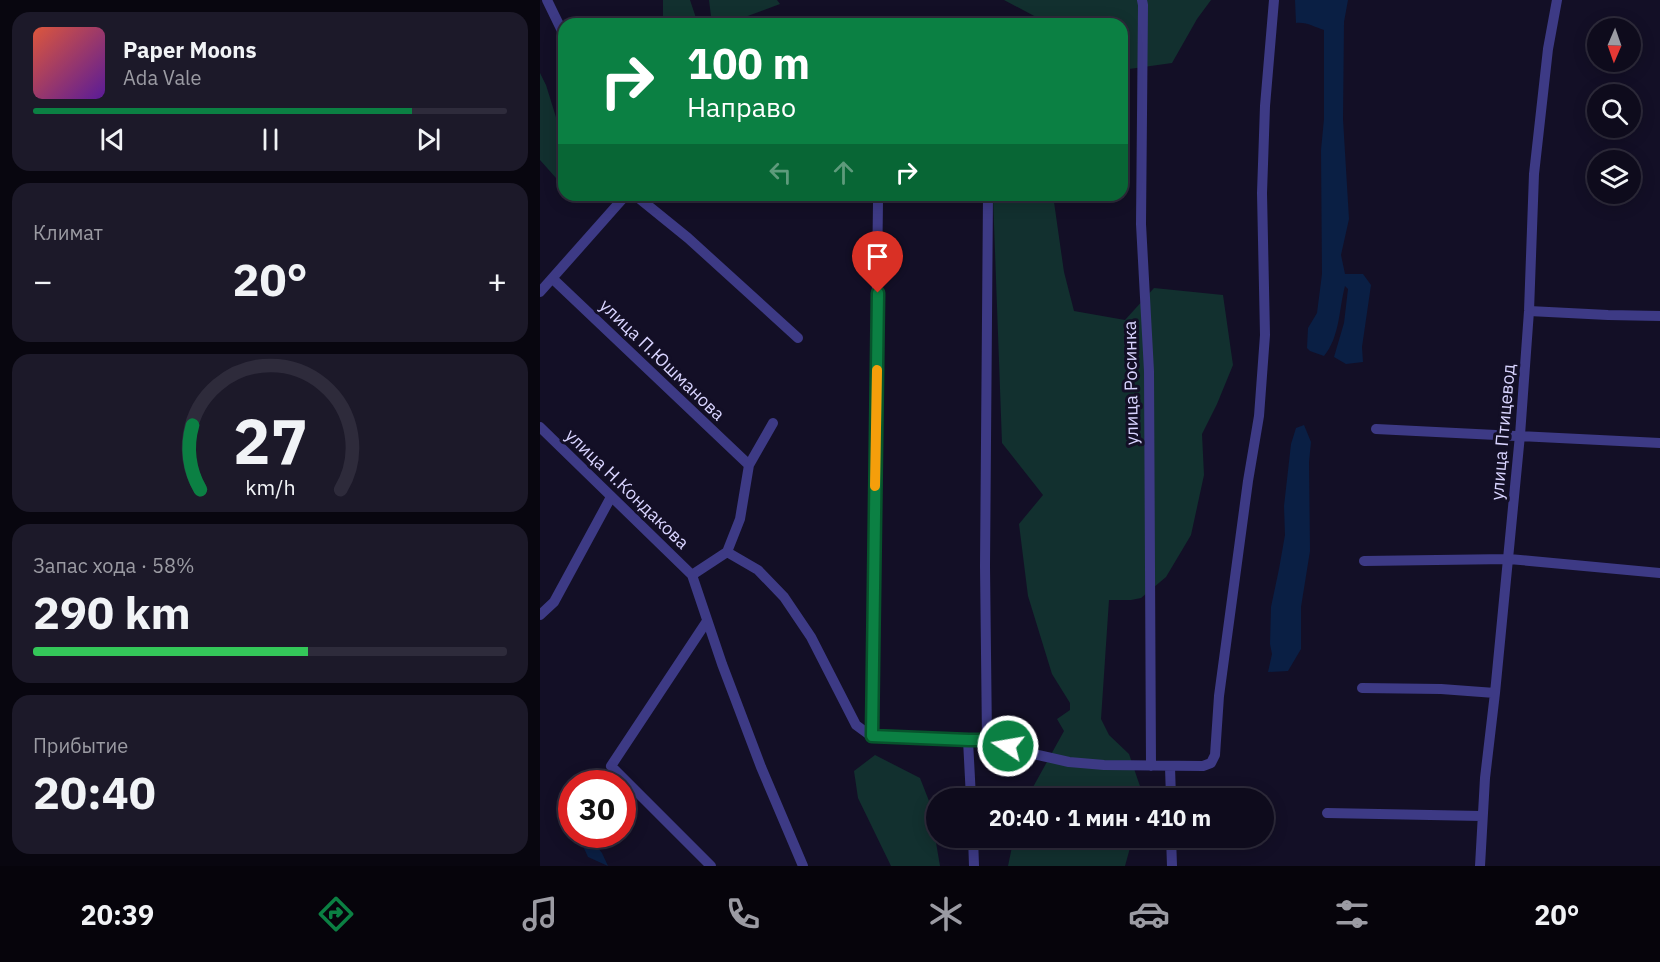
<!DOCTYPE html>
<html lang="ru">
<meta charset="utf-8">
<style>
:root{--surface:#0e0b1c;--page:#1c1929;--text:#f1f3f6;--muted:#9b9ba3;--line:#2e2b3b;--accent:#0b8043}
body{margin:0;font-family:"IBM Plex Sans",sans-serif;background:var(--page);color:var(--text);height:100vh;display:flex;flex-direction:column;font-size:22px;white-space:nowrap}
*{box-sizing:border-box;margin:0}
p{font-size:20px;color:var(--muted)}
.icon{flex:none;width:33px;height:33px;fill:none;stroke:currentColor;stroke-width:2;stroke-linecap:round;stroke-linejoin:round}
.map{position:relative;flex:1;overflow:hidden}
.drawer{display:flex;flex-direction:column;gap:12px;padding:12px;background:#08060f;width:540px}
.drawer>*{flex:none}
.top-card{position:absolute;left:18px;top:18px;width:570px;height:183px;border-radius:18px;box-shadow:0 3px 15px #0003,0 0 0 2px var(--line);background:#0b8043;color:#fff;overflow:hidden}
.needle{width:39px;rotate:182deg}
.tools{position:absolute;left:1047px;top:18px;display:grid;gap:12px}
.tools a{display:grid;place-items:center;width:54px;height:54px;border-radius:50%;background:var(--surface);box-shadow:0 3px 15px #0003,0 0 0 2px var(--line);font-size:30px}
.speed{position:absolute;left:18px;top:770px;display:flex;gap:12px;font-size:30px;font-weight:700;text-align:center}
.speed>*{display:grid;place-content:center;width:78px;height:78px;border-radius:50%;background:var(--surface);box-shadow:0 3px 15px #0003,0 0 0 2px var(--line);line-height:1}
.speed .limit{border:9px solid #d22;background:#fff;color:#111}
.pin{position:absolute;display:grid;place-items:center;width:51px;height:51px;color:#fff;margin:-62px -26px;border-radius:50% 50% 50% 0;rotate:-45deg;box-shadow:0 0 6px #0007}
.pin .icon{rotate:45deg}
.me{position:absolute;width:66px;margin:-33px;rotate:282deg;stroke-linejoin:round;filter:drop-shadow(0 0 4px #0008)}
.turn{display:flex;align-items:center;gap:21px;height:126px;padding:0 30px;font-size:27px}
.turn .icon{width:78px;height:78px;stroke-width:2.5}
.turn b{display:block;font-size:42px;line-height:51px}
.lanes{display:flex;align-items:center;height:57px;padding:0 30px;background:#0003;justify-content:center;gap:30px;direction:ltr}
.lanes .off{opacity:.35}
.big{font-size:45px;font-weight:800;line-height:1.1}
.drawer .tile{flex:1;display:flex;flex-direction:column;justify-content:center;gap:9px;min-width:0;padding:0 21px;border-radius:18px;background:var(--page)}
.drawer .dial{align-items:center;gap:0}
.dial svg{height:156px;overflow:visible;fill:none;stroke:var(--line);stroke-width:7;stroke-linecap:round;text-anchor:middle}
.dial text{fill:var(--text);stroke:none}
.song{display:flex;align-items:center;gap:18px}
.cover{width:72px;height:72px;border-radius:9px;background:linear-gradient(135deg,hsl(10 70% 55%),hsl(270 70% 35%))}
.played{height:6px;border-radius:3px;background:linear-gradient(90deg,var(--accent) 80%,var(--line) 80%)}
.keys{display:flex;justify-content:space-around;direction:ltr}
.heat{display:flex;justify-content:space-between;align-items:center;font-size:33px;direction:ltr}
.charge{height:9px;border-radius:4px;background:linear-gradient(90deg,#34c759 58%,var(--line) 0)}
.trip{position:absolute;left:386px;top:788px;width:348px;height:60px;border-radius:30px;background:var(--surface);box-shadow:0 3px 15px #0003,0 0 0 2px var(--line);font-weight:800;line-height:60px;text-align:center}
.tabs{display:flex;height:96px;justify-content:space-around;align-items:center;background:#06040b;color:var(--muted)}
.tabs .icon{width:42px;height:42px}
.tabs .on{color:var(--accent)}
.tabs b{font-size:27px;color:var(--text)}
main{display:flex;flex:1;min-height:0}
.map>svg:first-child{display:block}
.green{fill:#12302f}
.water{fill:#0a1f44}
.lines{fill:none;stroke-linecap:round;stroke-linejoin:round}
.minor{stroke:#3d3a85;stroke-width:10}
.route-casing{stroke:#07532c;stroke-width:15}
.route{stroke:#0b8043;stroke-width:10}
.slow{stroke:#f59e0b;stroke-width:10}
.labels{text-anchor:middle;stroke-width:6;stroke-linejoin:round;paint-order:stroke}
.street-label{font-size:18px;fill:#d9d4ff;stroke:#130f26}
</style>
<main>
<section class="drawer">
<div class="tile">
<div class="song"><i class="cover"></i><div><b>Paper Moons</b><p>Ada Vale</p></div></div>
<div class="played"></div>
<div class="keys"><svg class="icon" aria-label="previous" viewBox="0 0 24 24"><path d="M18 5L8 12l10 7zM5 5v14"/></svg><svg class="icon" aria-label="pause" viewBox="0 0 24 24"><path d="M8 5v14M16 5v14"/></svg><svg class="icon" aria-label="next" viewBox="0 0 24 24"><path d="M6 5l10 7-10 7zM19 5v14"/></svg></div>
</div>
<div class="tile"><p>Климат</p>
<div class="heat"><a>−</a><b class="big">20°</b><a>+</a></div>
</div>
<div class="tile dial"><svg viewBox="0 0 100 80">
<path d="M14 69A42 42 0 1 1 86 69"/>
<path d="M14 69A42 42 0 0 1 10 36" stroke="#0b8043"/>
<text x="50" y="56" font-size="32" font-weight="700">27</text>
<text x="50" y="72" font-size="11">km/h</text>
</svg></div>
<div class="tile"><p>Запас хода · 58%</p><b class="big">290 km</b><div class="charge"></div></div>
<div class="tile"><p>Прибытие</p><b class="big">20:40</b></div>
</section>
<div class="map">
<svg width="1120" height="866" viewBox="0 0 1120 866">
<rect width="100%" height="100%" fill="#130f26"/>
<path class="green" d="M123,0H150L158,24H123Z
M169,0H237L240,4L205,17L206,24H172Z
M464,0H671L657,19L632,63L582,70V24H503L498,18Z
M0,73L6,85L24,143V187L0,160Z
M513,195L524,272L534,311L585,320L614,288L683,295L693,365L677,404L662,434L664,475L651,535L626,577L601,598L591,600H569L561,719L569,735L589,754L604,798H487L524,731L517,719L530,710V703L512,674L488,596L479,524L503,495L462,443L453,197Z
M335,755L380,778L389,801L400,866H351L318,798L314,771Z
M474,837H593L585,866H468Z"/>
<path class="water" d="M755,0H808L804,22L803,119L809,219L801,255L805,274H823L831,285L822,347L823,362L806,364L794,357L804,323L808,289L805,286C799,308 800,337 784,356L770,351L767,348L768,328L777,313L782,274L781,150L784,119V30C773,27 768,22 756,23Z
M764,425L771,442L769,462L770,551L761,607V649L748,671L728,672L732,654L730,644L731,607L739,569L745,535L744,506L751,444L756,428Z
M50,838L62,853L68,866L48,857L42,844Z"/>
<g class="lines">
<path class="minor" d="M7,0L24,35
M602,0L603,5L601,224L609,371L611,766
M95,195L148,238L258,338
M13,279L209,465
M0,292L86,195
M989,311L1068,315L1120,316
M0,427L152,575L182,664L221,767L263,866
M836,429L1120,443
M187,552L200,519L209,465L233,423
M824,561L969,559L1120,573
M152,575L187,552L218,570L244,597L271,637L316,725L331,736L428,740H447L489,753L529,762L564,765L663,766L671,763L675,755L679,696L708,481L719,416L725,335L722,193L725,106L734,0
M0,615L14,602L71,497
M167,621L71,766L171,866
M822,688L901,689L955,693
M331,736L338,202
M428,740L431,798
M447,740L445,566L448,195
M630,767L631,798
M787,813L942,816
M433,837L434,866
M631,837L632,866
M940,866L945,778L955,693L980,435L989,311L994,174L1008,49L1017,0"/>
</g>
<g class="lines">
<g class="route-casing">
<path id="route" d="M338,293L332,736L429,740H447L468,746"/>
</g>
<use href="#route" class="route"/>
<path class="slow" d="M335,486L337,370"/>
</g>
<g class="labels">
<g class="street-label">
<text transform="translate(122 360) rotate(44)" y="6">улица П.Юшманова</text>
<text transform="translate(591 383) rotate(-91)" y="6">улица Росинка</text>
<text transform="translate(963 432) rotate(-85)" y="6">улица Птицевод</text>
<text transform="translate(87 489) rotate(44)" y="6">улица Н.Кондакова</text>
</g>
</g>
</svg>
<div class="tools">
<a><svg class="needle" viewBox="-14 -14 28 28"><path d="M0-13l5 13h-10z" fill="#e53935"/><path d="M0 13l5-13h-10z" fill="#9b9ba3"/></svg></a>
<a><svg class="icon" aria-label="search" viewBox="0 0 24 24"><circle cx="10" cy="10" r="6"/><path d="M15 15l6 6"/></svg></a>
<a><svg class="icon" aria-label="layers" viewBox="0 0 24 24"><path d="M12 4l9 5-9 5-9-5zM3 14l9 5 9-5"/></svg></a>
</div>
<div class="speed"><div class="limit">30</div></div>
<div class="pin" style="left:338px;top:293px;background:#d93025"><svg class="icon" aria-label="arrive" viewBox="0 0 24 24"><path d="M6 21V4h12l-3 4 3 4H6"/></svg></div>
<svg class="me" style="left:468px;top:746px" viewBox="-20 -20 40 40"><circle r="17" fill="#0b8043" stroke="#fff" stroke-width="3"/><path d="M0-11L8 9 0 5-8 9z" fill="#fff"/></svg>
<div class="trip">20:40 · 1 мин · 410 m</div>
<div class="top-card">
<div class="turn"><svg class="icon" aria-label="right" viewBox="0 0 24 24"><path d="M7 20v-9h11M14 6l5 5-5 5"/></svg><div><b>100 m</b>Направо</div></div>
<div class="lanes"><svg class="icon off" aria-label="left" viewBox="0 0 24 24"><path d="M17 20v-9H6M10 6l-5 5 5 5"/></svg><svg class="icon off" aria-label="ahead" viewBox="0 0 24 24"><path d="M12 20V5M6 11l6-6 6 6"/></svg><svg class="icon" aria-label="right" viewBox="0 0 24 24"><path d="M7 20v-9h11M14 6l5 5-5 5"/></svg></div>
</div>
</div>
</main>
<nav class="tabs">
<b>20:39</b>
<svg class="icon on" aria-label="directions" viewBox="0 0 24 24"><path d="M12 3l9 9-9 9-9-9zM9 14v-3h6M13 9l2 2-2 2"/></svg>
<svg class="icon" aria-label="music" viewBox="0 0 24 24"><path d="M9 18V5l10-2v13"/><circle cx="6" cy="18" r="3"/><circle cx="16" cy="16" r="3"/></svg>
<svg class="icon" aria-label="phone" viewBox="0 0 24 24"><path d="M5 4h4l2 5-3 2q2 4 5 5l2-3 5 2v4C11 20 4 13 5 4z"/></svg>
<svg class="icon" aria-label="climate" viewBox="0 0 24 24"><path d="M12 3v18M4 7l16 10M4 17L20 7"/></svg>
<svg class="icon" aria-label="car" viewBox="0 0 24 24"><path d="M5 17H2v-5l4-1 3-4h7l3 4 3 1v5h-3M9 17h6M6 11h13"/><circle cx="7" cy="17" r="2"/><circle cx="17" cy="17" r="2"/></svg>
<svg class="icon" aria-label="filters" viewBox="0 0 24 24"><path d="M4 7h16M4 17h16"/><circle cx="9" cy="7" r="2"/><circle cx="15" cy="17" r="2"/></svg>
<b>20°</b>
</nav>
